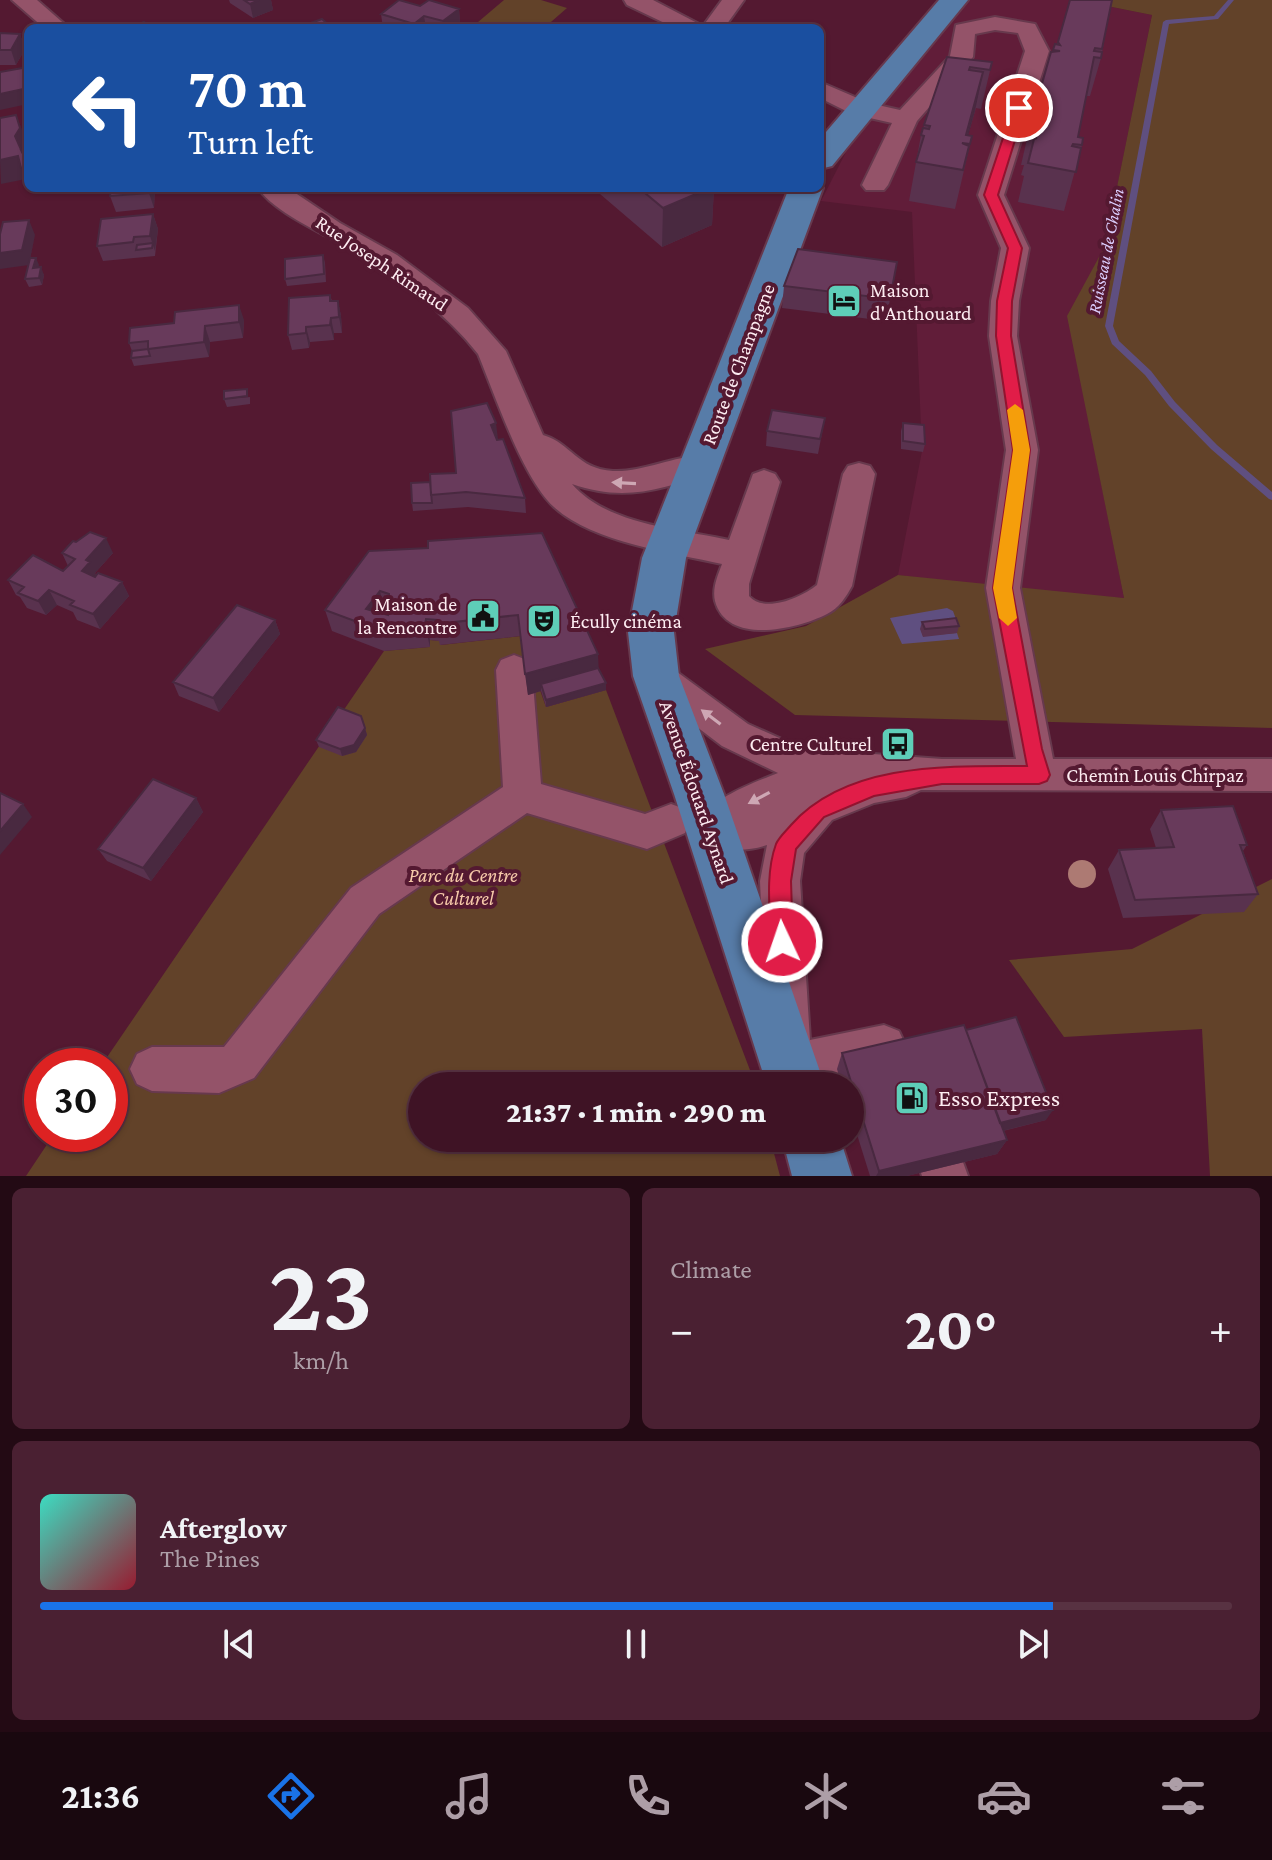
<!DOCTYPE html>
<meta charset="utf-8">
<style>
:root{--surface:#3f1325;--page:#4a2032;--text:#f1f3f6;--muted:#ad9ea7;--line:#583242;--accent:#1a73e8}
body{margin:0;font-family:"Crimson Pro",serif;background:var(--page);color:var(--text);height:100vh;display:flex;flex-direction:column;font-size:30px;white-space:nowrap}
*{box-sizing:border-box;margin:0}
p{font-size:26px;color:var(--muted)}
.icon{flex:none;width:44px;height:44px;fill:none;stroke:currentColor;stroke-width:2;stroke-linecap:round;stroke-linejoin:round}
.map{position:relative;height:1176px;overflow:hidden}
.panel{display:flex;flex-direction:column;gap:12px;padding:12px;background:#230a14;flex:1}
.panel>*{flex:none}
.top-card{position:absolute;left:24px;top:24px;width:800px;height:168px;border-radius:12px;box-shadow:0 2px 6px #0004,0 0 0 2px var(--line);background:#1a4fa0;color:#fff;overflow:hidden}
.speed{position:absolute;left:24px;top:1048px;display:flex;gap:16px;font-size:40px;font-weight:700;text-align:center}
.speed>*{display:grid;place-content:center;width:104px;height:104px;border-radius:50%;background:var(--surface);box-shadow:0 2px 6px #0004,0 0 0 2px var(--line);line-height:1}
.speed .limit{border:12px solid #d22;background:#fff;color:#111}
.pin{position:absolute;display:grid;place-items:center;width:68px;height:68px;color:#fff;margin:-34px;border:4px solid #fff;border-radius:50%;box-shadow:0 2px 8px #0007}
.me{position:absolute;width:88px;margin:-44px;rotate:357deg;stroke-linejoin:round;filter:drop-shadow(0 0 6px #0008)}
.turn{display:flex;align-items:center;gap:28px;height:168px;padding:0 32px;font-size:36px}
.turn .icon{width:104px;height:104px;stroke-width:2.5}
.turn b{display:block;font-size:56px;line-height:68px}
.big{font-size:60px;font-weight:800;line-height:1.1}
.panel .card{flex:1;display:flex;flex-direction:column;justify-content:center;gap:12px;min-width:0;padding:0 28px;border-radius:12px;background:var(--page)}
.panel .dial{align-items:center;gap:0}
.dial b{font-size:104px;line-height:1}
.song{display:flex;align-items:center;gap:24px}
.cover{width:96px;height:96px;border-radius:12px;background:linear-gradient(135deg,hsl(170 70% 55%),hsl(350 70% 35%))}
.played{height:8px;border-radius:4px;background:linear-gradient(90deg,var(--accent) 85%,var(--line) 85%)}
.keys{display:flex;justify-content:space-around;direction:ltr}
.heat{display:flex;justify-content:space-between;align-items:center;font-size:44px;direction:ltr}
.panel .tiles{flex:1;display:grid;gap:12px;grid-template-columns:1fr 1fr}
.card:last-child{grid-column:span 2}
.trip{position:absolute;left:408px;top:1072px;width:456px;height:80px;border-radius:40px;background:var(--surface);box-shadow:0 2px 6px #0004,0 0 0 2px var(--line);font-weight:800;line-height:80px;text-align:center}
.tab-bar{display:flex;height:128px;justify-content:space-around;align-items:center;background:#19080f;color:var(--muted)}
.tab-bar .icon{width:56px;height:56px}
.tab-bar .selected{color:var(--accent)}
.tab-bar b{font-size:36px;color:var(--text)}
.map>svg:first-child{display:block}
.built{fill:#611d39}
.green{fill:#624229}
.water{fill:#5f4f80}
.lines{fill:none;stroke-linecap:round;stroke-linejoin:round}
.stream{fill:#5f4f80;fill-rule:evenodd}
.minor-casing{stroke:#67394d;stroke-width:4}
.major-casing{stroke:#67394d;stroke-width:4}
.minor{fill:#945369;fill-rule:evenodd}
.major{fill:#577ca8;fill-rule:evenodd}
.tree{fill:#ad7a73}
.wall{fill:#59324e}
.shaded-wall{fill:#492940}
.building{fill:#683a5b;stroke:#492940;stroke-width:2;fill-rule:evenodd}
.oneway{fill:#cea7b4}
.route{fill:#e11d48;stroke:#92132f;stroke-width:2}
.slow{fill:#f59e0b}
.labels{text-anchor:middle;stroke-width:8;stroke-linejoin:round;paint-order:stroke}
.far-water-label{font-size:18px;font-style:italic;fill:#ddcfff;stroke:#541931}
.street-label{font-size:20px;fill:#fdecf1;stroke:#541931}
.poi-label{font-size:20px;fill:#fdecf1;stroke:#541931;text-anchor:start}
.park-label{font-size:20px;font-style:italic;fill:#f6caa9;stroke:#541931}
.near-poi-label{font-size:24px;fill:#fdecf1;stroke:#541931;text-anchor:start}
</style>
<div class="map">
<svg width="1272" height="1176" viewBox="0 0 1272 1176">
<rect width="100%" height="100%" fill="#541931"/>
<path class="built" d="M965,0H1077L1152,15L1105,247L1068,316L1124,598L1003,588L898,575L922,451L912,212L821,201L846,152Z"/>
<path class="green" d="M504,0H541L567,8L544,28H471Z
M1077,0H1272V728L795,715L705,649L806,626L898,575L1124,598L1067,316L1105,246L1152,15Z
M521,636L546,707L606,690L756,1086H422V1138H770L780,1176H26L54,1134H110V1066H101L384,651L429,647L430,640L441,641V645Z
M1272,879V1176H1210L1202,1029L1064,1037L1009,960L1132,949Z"/>
<path class="water" d="M947,608L953,611L957,622L921,630L923,636L957,633L959,639L902,644L890,618Z"/>
<g class="lines">
<path class="stream" d="M1228,0H1234L1218,19L1169,24L1113,326L1119,341L1151,371L1175,402L1217,445L1272,492V500L1269,499L1211,449L1169,406L1145,375L1112,344L1105,326L1163,22L1166,20L1214,16Z"/>
<g class="minor-casing">
<path id="minor" d="M12,0H37L69,28H44Z
M624,0H653L703,26L722,0H744L724,28H675L627,5Z
M995,17L1035,24L1049,51L1004,195L1029,248L1019,301L1017,336L1038,450L1020,588L1053,759H1272V791L921,790L906,797L874,803L832,820L804,853L800,881L810,1040L884,1025L899,1031L906,1046L899,1061L884,1067L786,1086L775,1081L768,1066L760,881L767,845C745,853 718,850 696,842L691,830C704,801 750,784 778,773L722,746L643,686L638,676L643,666L656,661L669,666L748,724L804,749L942,759H1016L986,588L1006,450L989,336L991,301L1001,248L978,195L1025,51L1018,33L995,30L975,34L973,57L917,121L888,185L884,190H866L862,185L892,123L852,114L820,98V82L869,103L900,110L950,56L956,25Z
M258,188H288L340,223L397,255L468,308L506,351L543,435C571,443 577,469 613,471C644,473 687,450 710,457L715,465L710,473C660,490 623,502 572,484C607,525 680,529 729,540L753,474L764,470L775,474L780,482L749,584V596C765,614 802,597 817,585L843,474L848,466L859,463L870,466L875,474L852,586C846,597 839,608 827,614C798,629 727,646 715,601C712,588 718,575 722,564C673,553 592,542 554,507C522,477 495,395 478,354C443,309 393,275 344,246C319,231 274,212 258,188Z
M514,655L527,660L532,670L541,784L645,814L671,804L685,809L690,821L685,833L647,849L527,813L379,914L254,1078L219,1093L152,1091L137,1084L130,1069L137,1054L152,1047H224L351,888L503,787L496,670L501,660Z
M927,1101L943,1107L968,1176H922L905,1123L911,1107Z"/>
</g>
<g class="major-casing">
<path id="major" d="M939,0H968L832,166L820,169V139Z
M820,184L823,188L686,558L674,632L679,676L724,794L825,1086H767L674,794L633,676L628,632L642,558L789,188H820Z
M782,1138H840L852,1176H792Z"/>
</g>
<use href="#minor" class="minor"/>
<use href="#major" class="major"/>
</g>
<circle class="tree" cx="1082" cy="874" r="14"/>
<path class="wall" d="M229,0H271L273,10L253,18L230,3Z
M1070,0H1112L1101,58L1090,96H1086L1078,137L1082,145L1064,211L1018,202L1024,176L1021,175L1024,165H1021L1030,126L1055,44H1057Z
M420,6L459,9L460,23L455,28H383L381,14Z
M0,33L20,34L25,49L16,65H0Z
M947,57L992,62L981,109L976,108L968,135L972,136L955,209L909,201L921,135Z
M155,188L154,208L116,212L110,196Z
M593,188H714L712,225L662,247Z
M153,214L158,229L155,256L103,261L97,246Z
M35,235L30,258H36L38,267L44,275L42,285L29,287L25,279Z
M323,255L325,263L326,282L287,286L285,279Z
M897,262L886,321L782,308L784,286Z
M330,295L332,301H338L341,316L342,333H334V340L310,342L309,348L292,350L288,335Z
M244,320L243,338L210,342L209,357L134,366L131,358L132,351L129,343L130,328Z
M250,397V404L227,407L224,399Z
M451,411L498,439H497L525,498L526,513L468,507L413,511L412,503L430,482L456,473Z
M825,418L818,454L766,446L767,431Z
M903,423L925,444L923,452L901,449V431Z
M428,548L598,654V668L606,690L546,707L541,691L528,695L521,636L440,645L439,641L430,640V647L384,651L332,631L325,610Z
M62,553H113L95,573L96,575L122,582L129,596L100,629L77,620L73,612L57,605L46,615L27,608L20,597L16,595L8,580L63,571L68,566Z
M275,620L280,634L219,712L179,696L173,682Z
M922,622L959,626L957,633L923,637L920,629Z
M361,716L367,735L356,752L342,756L319,747L316,740Z
M196,798L203,812L151,881L107,861L98,849Z
M1161,810L1247,845L1243,851L1258,894L1244,912L1123,918L1108,869L1119,850L1156,848L1150,829Z
M966,1030L1046,1120L1003,1131L1007,1140L997,1154L907,1176H870L850,1112V1086H842L837,1069L842,1053Z"/>
<path class="shaded-wall" d="M259,0H271L273,10L253,18L250,4Z
M459,9L460,23L455,28H444L443,21Z
M424,16L426,28H414V24Z
M20,34L25,49L16,65L11,50Z
M983,72L975,111L966,143H965Z
M28,88V104L0,110V94Z
M16,115L25,137L28,151L23,158L15,136Z
M18,156L28,162V185L26,179L1,184L0,160Z
M149,188H155L154,208L149,193Z
M710,188H714L712,225L662,247L663,208Z
M153,214L158,229L155,251L150,236Z
M29,220L35,235L29,265L0,269V253Z
M36,258L39,265L37,275L33,268Z
M41,267L44,275L42,285L39,278Z
M338,301L341,316L342,333L339,317Z
M239,305L244,320L243,338L239,322Z
M331,318L334,333V340L330,325Z
M205,326L210,342L209,357L204,342Z
M306,327L310,342L309,348L306,333Z
M496,423L498,439L493,440L491,425Z
M106,538L113,553L95,573L97,577L89,586L82,571L86,560Z
M122,582L129,596L100,629L93,614Z
M49,590L57,605L46,615L38,601Z
M380,591L385,613L374,628L366,609Z
M426,619L430,640V647L425,626Z
M275,620L280,634L219,712L213,698Z
M598,654L599,675L541,684V691L528,695L525,674Z
M606,683V690L546,707V700Z
M365,728L367,735L356,752L342,756L340,749Z
M196,798L203,812L151,881L143,868Z
M23,804L32,817L0,855V831Z
M1053,1110L1046,1120L990,1134L996,1124Z
M1007,1140L997,1154L907,1176H876L879,1171Z"/>
<path class="building" d="M244,0H259L250,4Z
M399,0L420,6L429,0L459,9L443,21L424,16L414,24L381,14Z
M1070,0H1112L1102,49L1095,48L1094,51L1102,52L1101,58L1094,57L1078,137L1083,138L1082,145L1073,144L1072,146L1081,148L1076,172L1028,163L1034,139L1037,138L1031,137L1033,129L1040,128L1030,126L1051,52L1060,51L1053,50L1055,44L1060,45L1058,42Z
M322,19L332,28H297Z
M144,22L149,26L144,28H130Z
M0,33L20,34L11,50H0Z
M947,57L992,62L990,70L970,67L969,70L983,72L966,135L972,136L970,144L962,143L969,146L963,170L916,162L924,136L921,135L923,128L929,129L930,126L924,125Z
M28,67V88L0,94V72Z
M16,115L20,128L15,136L23,154L28,153V167L21,168L18,156L0,160V118Z
M28,149V153L23,154L21,150Z
M111,188H149V193L110,196Z
M639,188H710L663,208Z
M153,214L150,236L134,237L133,242L97,246L101,219Z
M29,220L22,250L0,253V234L3,222Z
M153,243L152,248L136,250L137,245Z
M798,249L897,262L890,299L784,286Z
M323,255L324,274L285,279V259Z
M30,258H36L33,268L41,267L39,278L25,279Z
M330,295V301H338L339,317L331,318L330,325L306,327V333L288,335L289,298Z
M239,305V322L205,326L204,342L148,349V341L129,343L130,328L174,323L175,312Z
M148,349L150,356L131,358L132,351Z
M247,389V396L224,399V391Z
M487,403L496,423L491,425L497,440L503,439L525,498L466,492L431,495L430,474L456,473L451,411Z
M772,410L825,418L820,439L767,431Z
M903,423L924,425L925,444L903,441Z
M430,482L432,503H412L411,483Z
M90,532L106,538L86,560L90,562L82,571L95,577L98,573L122,582L93,614L70,605L74,601L49,590L38,601L18,593L24,587L8,580L33,555L63,571L75,559L62,553L73,541L76,542Z
M542,533L598,654L525,674L518,615L436,624L437,620L426,619L425,626L379,630L325,610L369,551L428,548V541ZM380,591L389,594L388,615L366,609Z
M237,605L275,620L213,698L173,682Z
M956,618L959,626L925,629L922,622Z
M598,668L606,683L546,700L541,684Z
M338,707L361,716L365,728L354,745L340,749L316,740Z
M153,779L196,798L143,868L98,849Z
M0,793L23,804L0,831Z
M1233,806L1247,845H1240L1258,894L1135,900L1119,850L1174,847L1161,810Z
M1016,1017L1053,1110L1000,1123L966,1030Z
M964,1025L1007,1140L879,1171L842,1053Z"/>
<defs><path id="oneway-solid" d="M-6-.8H1V-3.2L6.5 0L1 3.2V.8H-6Z" transform="scale(2)"/></defs>
<g class="oneway">
<use href="#oneway-solid" transform="translate(624 483) rotate(-177)"/>
<use href="#oneway-solid" transform="translate(711 717) rotate(-143)"/>
<use href="#oneway-solid" transform="translate(759 798) rotate(152)"/>
</g>
<path class="route" d="M1019,105L1025,108L998,195L1022,248L1012,301L1011,336L1030,450L1012,588L1042,749L1050,775L1047,781L1039,784H942L874,796L824,817L796,849L791,881L793,942L790,949L782,952L774,949L771,942C770,910 765,874 776,844C779,837 786,831 791,825C847,762 949,766 1027,766L993,588L1013,450L996,336L997,301L1008,248L984,195L1013,108Z"/>
<path class="slow" d="M1015,404L1023,410L1030,450L1012,588L1017,618L1008,626L999,618L993,588L1013,450L1007,410Z"/>
<defs>
<g id="hotel-square" transform="scale(1.8)"><rect x="-9" y="-9" width="18" height="18" rx="4" fill="#5eceb8" stroke="#541931"/><path d="M-6-4.5h1.5V1H6V5H4.5V3h-9V5H-6ZM-4 0a1.8 1.8 0 1 1 3.6 0ZM.5 0V-2.5h3Q6-2.5 6 0Z" fill="#111"/></g>
<g id="civic-square" transform="scale(1.8)"><rect x="-9" y="-9" width="18" height="18" rx="4" fill="#5eceb8" stroke="#541931"/><path d="M-.6-6.5H3V-4.5H.6V-3L4-1V1h2V6H-6V1h2V-1L-.6-3ZM-1.2 2.5V6h2.4V2.5Z" fill="#111"/></g>
<g id="theatre-square" transform="scale(1.8)"><rect x="-9" y="-9" width="18" height="18" rx="4" fill="#5eceb8" stroke="#541931"/><path d="M-5-5.5Q0-4 5-5.5V0Q5 5 0 6Q-5 5-5 0ZM-3.3-2.5H-1v1.5H-3.3ZM1-2.5H3.3v1.5H1ZM-2.8 1Q0 5.5 2.8 1Z" fill="#111"/></g>
<g id="bus-square" transform="scale(1.8)"><rect x="-9" y="-9" width="18" height="18" rx="4" fill="#5eceb8" stroke="#541931"/><path d="M-5-6H5V4H4V6H2V4H-2V6H-4V4H-5ZM-3.5-4V0h7V-4ZM-3.5 1.2v1.5H-2V1.2ZM2 1.2v1.5H3.5V1.2Z" fill="#111"/></g>
<g id="fuel-square" transform="scale(1.8)"><rect x="-9" y="-9" width="18" height="18" rx="4" fill="#5eceb8" stroke="#541931"/><path d="M-5.5-6h7V0h2V4h1.3V-2.5L3-4.5l.8-.8L6-3V5H2.5V1h-1V6h-7ZM-4.2-4.7v3.2H.2V-4.7Z" fill="#111"/></g>
</defs>
<g fill-rule="evenodd">
<use href="#hotel-square" x="844" y="301"/>
<use href="#civic-square" x="483" y="616"/>
<use href="#theatre-square" x="544" y="621"/>
<use href="#bus-square" x="898" y="744"/>
<use href="#fuel-square" x="912" y="1098"/>
</g>
<g class="labels">
<g class="far-water-label">
<text transform="translate(1106 251) rotate(-79)" y="6">Ruisseau de Chalin</text>
</g>
<g class="street-label">
<text transform="translate(382 263) rotate(34)" y="7">Rue Joseph Rimaud</text>
<text transform="translate(738 364) rotate(-69)" y="7">Route de Champagne</text>
<text x="1155" y="782">Chemin Louis Chirpaz</text>
<text transform="translate(697 792) rotate(71)" y="7">Avenue Édouard Aynard</text>
</g>
<g class="poi-label">
<text x="870" y="297">Maison<tspan x="870" dy="23">d'Anthouard</tspan></text>
<text x="457" y="611" text-anchor="end">Maison de<tspan x="457" dy="23">la Rencontre</tspan></text>
<text x="570" y="628">Écully cinéma</text>
<text x="872" y="751" text-anchor="end">Centre Culturel</text>
</g>
<g class="park-label">
<text x="463" y="882">Parc du Centre<tspan x="463" dy="23">Culturel</tspan></text>
</g>
<g class="near-poi-label">
<text x="938" y="1106">Esso Express</text>
</g>
</g>
</svg>
<div class="speed"><div class="limit">30</div></div>
<div class="pin" style="left:1019px;top:108px;background:#d93025"><svg class="icon" aria-label="arrive" viewBox="0 0 24 24"><path d="M6 21V4h12l-3 4 3 4H6"/></svg></div>
<svg class="me" style="left:782px;top:942px" viewBox="-20 -20 40 40"><circle r="17" fill="#e11d48" stroke="#fff" stroke-width="3"/><path d="M0-11L8 9 0 5-8 9z" fill="#fff"/></svg>
<div class="trip">21:37 · 1 min · 290 m</div>
<div class="top-card">
<div class="turn"><svg class="icon" aria-label="left" viewBox="0 0 24 24"><path d="M17 20v-9H6M10 6l-5 5 5 5"/></svg><div><b>70 m</b>Turn left</div></div>
</div>
</div>
<section class="panel">
<div class="tiles">
<div class="card dial"><b>23</b><p>km/h</p></div>
<div class="card"><p>Climate</p>
<div class="heat"><a>−</a><b class="big">20°</b><a>+</a></div>
</div>
<div class="card">
<div class="song"><i class="cover"></i><div><b>Afterglow</b><p>The Pines</p></div></div>
<div class="played"></div>
<div class="keys"><svg class="icon" aria-label="previous" viewBox="0 0 24 24"><path d="M18 5L8 12l10 7zM5 5v14"/></svg><svg class="icon" aria-label="pause" viewBox="0 0 24 24"><path d="M8 5v14M16 5v14"/></svg><svg class="icon" aria-label="next" viewBox="0 0 24 24"><path d="M6 5l10 7-10 7zM19 5v14"/></svg></div>
</div>
</div>
</section>
<nav class="tab-bar">
<b>21:36</b>
<svg class="icon selected" aria-label="directions" viewBox="0 0 24 24"><path d="M12 3l9 9-9 9-9-9zM9 14v-3h6M13 9l2 2-2 2"/></svg>
<svg class="icon" aria-label="music" viewBox="0 0 24 24"><path d="M9 18V5l10-2v13"/><circle cx="6" cy="18" r="3"/><circle cx="16" cy="16" r="3"/></svg>
<svg class="icon" aria-label="phone" viewBox="0 0 24 24"><path d="M5 4h4l2 5-3 2q2 4 5 5l2-3 5 2v4C11 20 4 13 5 4z"/></svg>
<svg class="icon" aria-label="climate" viewBox="0 0 24 24"><path d="M12 3v18M4 7l16 10M4 17L20 7"/></svg>
<svg class="icon" aria-label="car" viewBox="0 0 24 24"><path d="M5 17H2v-5l4-1 3-4h7l3 4 3 1v5h-3M9 17h6M6 11h13"/><circle cx="7" cy="17" r="2"/><circle cx="17" cy="17" r="2"/></svg>
<svg class="icon" aria-label="filters" viewBox="0 0 24 24"><path d="M4 7h16M4 17h16"/><circle cx="9" cy="7" r="2"/><circle cx="15" cy="17" r="2"/></svg>
</nav>
